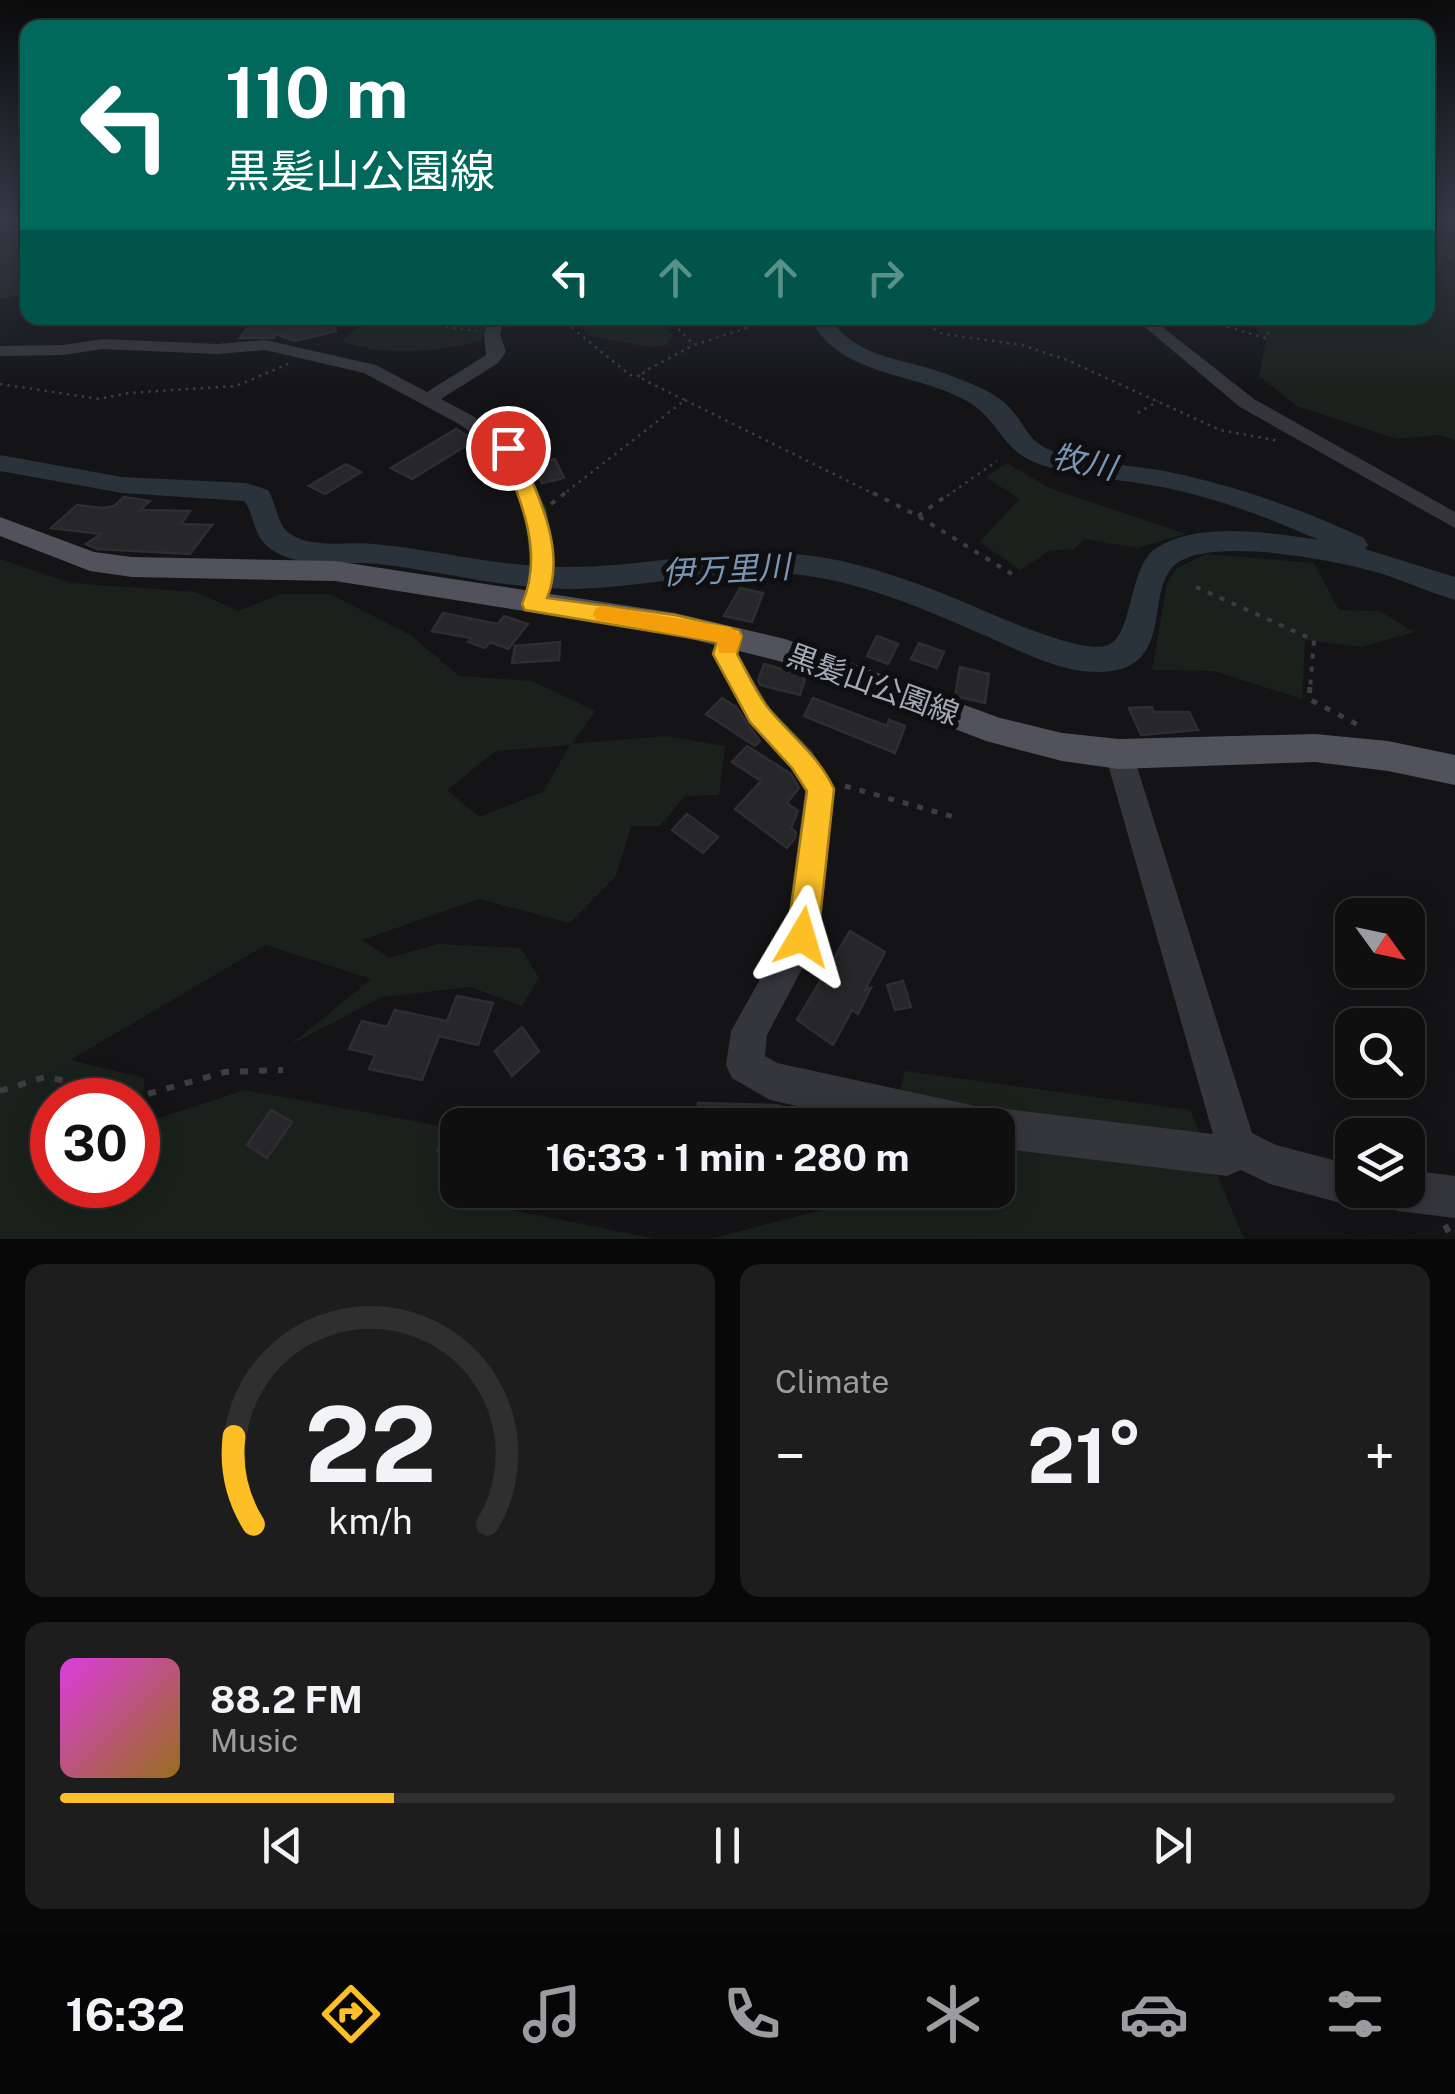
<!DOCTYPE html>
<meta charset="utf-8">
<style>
:root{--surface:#0f0f10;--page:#1d1d1e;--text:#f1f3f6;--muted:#9b9c9f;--line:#2f2f30;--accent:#fcc026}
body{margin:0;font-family:"Public Sans","Noto Sans JP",sans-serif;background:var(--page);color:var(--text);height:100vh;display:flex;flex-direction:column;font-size:38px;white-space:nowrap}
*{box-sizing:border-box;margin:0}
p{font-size:32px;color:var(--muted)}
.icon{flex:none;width:55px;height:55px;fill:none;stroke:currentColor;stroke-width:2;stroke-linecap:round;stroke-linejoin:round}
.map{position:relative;height:1239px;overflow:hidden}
.drawer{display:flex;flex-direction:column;gap:25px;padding:25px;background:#080809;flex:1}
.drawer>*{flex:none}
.top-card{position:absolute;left:20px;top:20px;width:1415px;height:305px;border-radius:20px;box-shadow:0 5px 25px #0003,0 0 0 2px var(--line);background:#00695c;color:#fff;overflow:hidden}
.needle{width:65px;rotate:123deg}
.fabs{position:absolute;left:1335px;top:898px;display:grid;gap:20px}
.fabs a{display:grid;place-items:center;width:90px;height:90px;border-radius:20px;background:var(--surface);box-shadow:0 5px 25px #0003,0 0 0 2px var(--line);font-size:50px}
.speed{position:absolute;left:30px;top:1078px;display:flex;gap:20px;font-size:50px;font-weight:700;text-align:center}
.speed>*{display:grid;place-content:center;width:130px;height:130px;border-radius:50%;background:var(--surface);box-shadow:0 5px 25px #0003,0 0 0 2px var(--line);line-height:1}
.speed .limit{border:15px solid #d22;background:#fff;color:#111}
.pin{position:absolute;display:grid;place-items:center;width:85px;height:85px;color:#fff;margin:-42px;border:5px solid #fff;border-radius:50%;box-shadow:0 2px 10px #0007}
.me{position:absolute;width:110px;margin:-55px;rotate:7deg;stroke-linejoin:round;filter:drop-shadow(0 0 8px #0008)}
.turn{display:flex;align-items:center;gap:35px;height:210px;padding:0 40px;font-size:45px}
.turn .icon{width:130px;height:130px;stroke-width:2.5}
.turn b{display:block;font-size:70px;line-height:85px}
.lanes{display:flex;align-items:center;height:95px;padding:0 40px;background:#0003;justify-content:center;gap:50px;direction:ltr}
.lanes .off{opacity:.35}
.big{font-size:75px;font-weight:700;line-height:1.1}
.drawer .widget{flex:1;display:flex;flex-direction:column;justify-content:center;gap:15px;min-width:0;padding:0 35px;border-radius:20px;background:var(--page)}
.drawer .dial{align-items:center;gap:0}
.dial svg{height:260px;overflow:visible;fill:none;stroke:var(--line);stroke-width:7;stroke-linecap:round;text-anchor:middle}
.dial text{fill:var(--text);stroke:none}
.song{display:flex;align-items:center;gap:30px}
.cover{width:120px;height:120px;border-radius:15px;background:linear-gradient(135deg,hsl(300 70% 55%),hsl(40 70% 35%))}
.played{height:10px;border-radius:5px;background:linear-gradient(90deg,var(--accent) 25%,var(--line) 25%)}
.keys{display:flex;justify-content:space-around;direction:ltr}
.heat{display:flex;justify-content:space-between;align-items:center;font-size:55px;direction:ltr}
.drawer .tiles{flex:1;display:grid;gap:25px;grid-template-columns:1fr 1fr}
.widget:last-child{grid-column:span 2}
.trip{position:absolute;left:440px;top:1108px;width:575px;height:100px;border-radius:20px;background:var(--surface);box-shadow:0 5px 25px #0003,0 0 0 2px var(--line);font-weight:700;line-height:100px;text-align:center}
.dock{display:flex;height:160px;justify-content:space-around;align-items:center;background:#060606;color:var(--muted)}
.dock .icon{width:70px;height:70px}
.dock .on{color:var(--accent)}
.dock b{font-size:45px;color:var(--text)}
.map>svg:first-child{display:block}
.green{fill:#1a211c;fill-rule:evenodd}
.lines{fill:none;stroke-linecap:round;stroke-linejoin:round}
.river{fill:#2a323b;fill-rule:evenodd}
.building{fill:#27272a;stroke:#2e2e32;stroke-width:2.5}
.path-far3{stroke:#3b3d43;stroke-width:2.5;stroke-dasharray:2.5 5;stroke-linecap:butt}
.path-far2{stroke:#3b3d43;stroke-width:4;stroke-dasharray:5 8;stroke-linecap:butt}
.path-far1{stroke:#3b3d43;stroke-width:5;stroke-dasharray:6 9;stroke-linecap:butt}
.path{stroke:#3b3d43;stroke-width:6;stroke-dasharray:8 11;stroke-linecap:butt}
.minor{fill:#35363c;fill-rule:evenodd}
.major{fill:#51525b;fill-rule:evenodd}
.route{fill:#fcc026;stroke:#a47d19;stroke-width:2.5}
.slow{fill:#f59e0b}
.labels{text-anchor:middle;stroke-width:10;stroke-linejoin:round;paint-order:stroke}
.street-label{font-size:30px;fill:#a5aab7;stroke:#0f0f11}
.water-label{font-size:32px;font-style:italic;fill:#7a96b5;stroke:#0f0f11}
</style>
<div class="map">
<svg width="1455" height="1239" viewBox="0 0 1455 1239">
<rect width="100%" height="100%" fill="#141416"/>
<path class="green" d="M0,219H27L28,294L0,299Z
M1428,219H1455V440L1438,435L1397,439L1297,406L1259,376L1266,342L1246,318H1428Z
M386,318L469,326L478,318H497L480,341C438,351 384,358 343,341L354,330Z
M551,318H656L673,336L667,344L652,347L590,336L573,318Z
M1007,463L1049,488L1186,534L1137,548L1085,539L1074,549L1049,551L1020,570L980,542L1019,499L986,477Z
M1205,554L1314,563L1339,610L1379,611L1414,632L1361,647L1305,640L1302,699L1214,671L1152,670L1167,583L1176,569Z
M0,559L71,583L195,592L239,611L280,594H330L412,636L459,676L532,681L595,711L572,744L666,736L725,746L719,795L685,796L660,826H631L616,876L570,923L479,899L362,940L389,958L438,944L521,948L539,978L522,1006L470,987L382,997L290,1045L371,979L266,945L70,1060L145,1078L138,1121V1100H52V1185H138V1125L245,1090L457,1129L458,1190H510L512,1210L656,1239H0ZM570,745L543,792L479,817L447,790L496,751Z
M905,1071L1190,1110L1244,1239H710L871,1197L874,1190H998V1125H891Z"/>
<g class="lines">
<path class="river" d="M810,318H830C857,360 907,358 949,375C970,383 994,391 1009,407C1025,423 1027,441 1050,450C1088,464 1130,464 1169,472C1237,486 1301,509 1364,538L1368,545L1365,549L1455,577V600C1428,592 1403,580 1376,572C1334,560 1212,536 1176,564C1143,590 1177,670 1101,672C1060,674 1017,649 979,633C915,605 848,576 777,573C706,570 636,589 566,589C502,588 440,571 378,564C343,560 296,571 267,546C253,534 254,513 244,501L122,493L0,471V455L122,477L246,483L268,490C277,504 277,527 292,535C315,549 349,541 374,544C439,550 503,568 569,567C640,567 710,549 780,553C834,555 884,571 934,590C970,603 1072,654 1105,646C1134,640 1127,569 1155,549C1198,520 1271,533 1319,540C1270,518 1219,499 1167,488C1124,479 1080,478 1039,464C998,450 1002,417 959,397C908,372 837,374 810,318Z"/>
</g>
<path class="building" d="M293,318H331L336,331L295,341L276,334L274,338H240L251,324L246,322L291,321Z
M456,429L475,440L412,479L391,468Z
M555,459L564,478L542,483L534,464Z
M346,464L361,472L325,494L309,486Z
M124,497L150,501L140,510L190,511L181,524L212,525L190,554L97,549L86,544L101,534L51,528L77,505L103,508L114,506Z
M740,588L763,593L752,622L724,616Z
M443,613L498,624L504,616L528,624L508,649L490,642L485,648L468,642L471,638L432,631Z
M877,636L898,644L888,664L867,656Z
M560,642L559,660L512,663L515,646Z
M919,643L944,652L937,668L911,659Z
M764,664L806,676L800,695L760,685L758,680Z
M960,667L989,674L985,703L955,696Z
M722,698L736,707L760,741L755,746L706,714Z
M813,698L887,726L889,720L905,726L895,753L804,716Z
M1152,707L1154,712H1189L1198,730L1141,735L1129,708Z
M747,746L791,774L799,788L787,803L798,811L791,828L796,832L795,838L787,848L735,809L761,781L732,762Z
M687,814L718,837L703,853L672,830Z
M850,931L885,952L865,990L871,988L858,1014L852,1010L833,1045L797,1020Z
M903,981L911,1007L895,1010L887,985Z
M457,996L493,1003L478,1045L439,1036L422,1080L369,1069L375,1055L349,1049L362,1021L387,1027L395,1010L447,1021Z
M522,1027L539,1051L512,1076L495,1051Z
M698,1103L776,1105L853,1125H697Z
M271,1110L292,1122L267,1158L247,1145Z
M458,1125V1168L437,1150Z"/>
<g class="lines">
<path class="path-far3" d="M1428,246L1455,259
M379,318L477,331
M560,318L630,375L641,376
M668,318L694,345
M914,318L943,334L1022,345L1067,360L1220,430L1279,441
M1175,325L1225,326L1265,338L1269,335L1264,318
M0,384L99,399L128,393L236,386L288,364
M685,400L878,496
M1138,413L1158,401
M561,496L685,400L644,380L641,376L645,371L694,345L778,318
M947,496L997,461"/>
<path class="path-far2" d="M873,493L918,516L1015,576
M551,504L565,493
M918,516L950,493
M1196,587L1314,640L1310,689"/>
<path class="path-far1" d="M1310,687L1309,699L1364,728
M845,786L954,817"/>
<path class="path" d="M0,1091L45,1077L144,1095L225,1072L283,1070
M1445,1225L1452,1239"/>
<path class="minor" d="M489,318H505L500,334L506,352L498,363L441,399L473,416L518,449L547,511L553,585L542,610L533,613L521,604L529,585L530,564L525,511L499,452L459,424L364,373L265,350L217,354L103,349L63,355L0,356V346L63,345L103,339L217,344L265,340L376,365L427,392L486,355L484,334Z
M1134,318H1151L1254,399L1455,512V528L1240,407Z
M731,627L740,629L744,636L738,654L769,707L812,751L835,789L819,937L767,1035L765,1056L777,1063L971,1105L986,1113L998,1108L1213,1134L1105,754L1109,745L1119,742L1129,745L1133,754L1252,1133L1276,1145L1352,1165V1190H1371L1367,1200L1352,1206L1270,1184L1241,1170L1227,1176L998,1148V1125H882L770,1100L732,1078L726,1065L731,1031L786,933L805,791L792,769L749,723L712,654L722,629Z
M1408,1170L1455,1176V1218L1398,1211L1383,1205L1377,1190H1408Z"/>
<path class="major" d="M0,517L94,552L132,557L335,561L675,613L785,639L1000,718L1062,733L1119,739L1315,734L1388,741L1455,755V785L1388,771L1315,762L1119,769L1062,761L986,741L779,661L675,635L335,581L132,577L90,571L0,536Z"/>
</g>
<linearGradient id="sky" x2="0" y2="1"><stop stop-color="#0b0b0c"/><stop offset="0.56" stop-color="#343a47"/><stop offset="1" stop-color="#343a47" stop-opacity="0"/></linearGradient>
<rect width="1455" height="393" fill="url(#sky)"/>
<path class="route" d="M508,443L518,448C537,493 567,550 547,598L675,615L739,630L742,636L737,654C747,672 756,693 769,709C791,736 819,756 834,789L818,937L813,948L802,953L791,948L787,937L807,791L792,768L750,722L713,654L717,642L525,610L522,604C545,552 520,498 499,448Z"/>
<path class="slow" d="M604,606L730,627L742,636L736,653H719L717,642L596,620L593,614L596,608Z"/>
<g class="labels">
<g class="street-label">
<text transform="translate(873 685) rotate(20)" y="10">黒髪山公園線</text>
</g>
<g class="water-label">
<text transform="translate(1084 462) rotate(12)" y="11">牧川</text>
<text transform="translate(726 570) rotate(-3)" y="11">伊万里川</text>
</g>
</g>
</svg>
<div class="fabs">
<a><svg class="needle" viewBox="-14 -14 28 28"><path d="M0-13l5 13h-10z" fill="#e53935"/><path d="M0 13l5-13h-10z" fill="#9b9c9f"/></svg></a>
<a><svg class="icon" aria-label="search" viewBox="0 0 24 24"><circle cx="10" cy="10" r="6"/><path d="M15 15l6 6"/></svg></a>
<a><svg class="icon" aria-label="layers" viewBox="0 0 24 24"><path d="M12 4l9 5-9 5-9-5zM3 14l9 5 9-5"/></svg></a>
</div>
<div class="speed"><div class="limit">30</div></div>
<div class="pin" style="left:508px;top:448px;background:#d93025"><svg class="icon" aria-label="arrive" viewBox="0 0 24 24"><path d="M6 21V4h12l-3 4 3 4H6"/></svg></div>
<svg class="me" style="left:802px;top:937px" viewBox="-20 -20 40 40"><path d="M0-17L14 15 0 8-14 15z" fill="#fcc026" stroke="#fff" stroke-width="4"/></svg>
<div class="trip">16:33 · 1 min · 280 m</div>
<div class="top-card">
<div class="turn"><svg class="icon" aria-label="left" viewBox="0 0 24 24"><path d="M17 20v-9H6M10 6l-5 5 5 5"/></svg><div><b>110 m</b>黒髪山公園線</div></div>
<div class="lanes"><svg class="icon" aria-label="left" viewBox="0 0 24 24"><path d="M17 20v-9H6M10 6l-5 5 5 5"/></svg><svg class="icon off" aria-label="ahead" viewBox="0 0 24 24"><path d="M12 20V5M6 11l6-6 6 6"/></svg><svg class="icon off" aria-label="ahead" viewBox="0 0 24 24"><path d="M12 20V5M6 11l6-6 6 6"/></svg><svg class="icon off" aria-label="right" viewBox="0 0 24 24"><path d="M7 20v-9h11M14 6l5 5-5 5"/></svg></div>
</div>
</div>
<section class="drawer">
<div class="tiles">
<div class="widget dial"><svg viewBox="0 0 100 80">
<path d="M14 69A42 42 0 1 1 86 69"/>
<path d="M14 69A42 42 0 0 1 8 42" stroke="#fcc026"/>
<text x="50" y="56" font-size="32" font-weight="700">22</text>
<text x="50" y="72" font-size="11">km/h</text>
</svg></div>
<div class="widget"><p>Climate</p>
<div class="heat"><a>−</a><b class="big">21°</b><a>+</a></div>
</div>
<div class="widget">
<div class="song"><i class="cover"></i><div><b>88.2 FM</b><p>Music</p></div></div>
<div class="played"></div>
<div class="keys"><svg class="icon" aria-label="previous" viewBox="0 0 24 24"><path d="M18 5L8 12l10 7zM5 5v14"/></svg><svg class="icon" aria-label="pause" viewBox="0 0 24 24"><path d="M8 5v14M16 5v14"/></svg><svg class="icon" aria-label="next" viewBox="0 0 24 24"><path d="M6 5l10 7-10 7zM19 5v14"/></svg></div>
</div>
</div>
</section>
<nav class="dock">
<b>16:32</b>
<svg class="icon on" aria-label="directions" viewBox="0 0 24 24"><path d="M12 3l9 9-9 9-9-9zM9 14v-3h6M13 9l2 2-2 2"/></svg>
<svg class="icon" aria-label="music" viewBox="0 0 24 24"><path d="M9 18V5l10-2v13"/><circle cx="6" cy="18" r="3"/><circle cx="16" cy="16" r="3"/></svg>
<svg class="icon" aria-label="phone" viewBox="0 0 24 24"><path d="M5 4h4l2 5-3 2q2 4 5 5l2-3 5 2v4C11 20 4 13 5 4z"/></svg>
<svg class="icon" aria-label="climate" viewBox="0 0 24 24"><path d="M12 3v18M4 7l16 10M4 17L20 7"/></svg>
<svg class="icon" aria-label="car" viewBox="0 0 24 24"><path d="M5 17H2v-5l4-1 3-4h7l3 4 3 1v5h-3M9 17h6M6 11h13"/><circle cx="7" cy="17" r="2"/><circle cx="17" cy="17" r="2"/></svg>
<svg class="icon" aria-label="filters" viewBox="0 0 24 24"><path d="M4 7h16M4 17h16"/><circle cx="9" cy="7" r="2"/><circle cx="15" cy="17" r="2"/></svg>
</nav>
